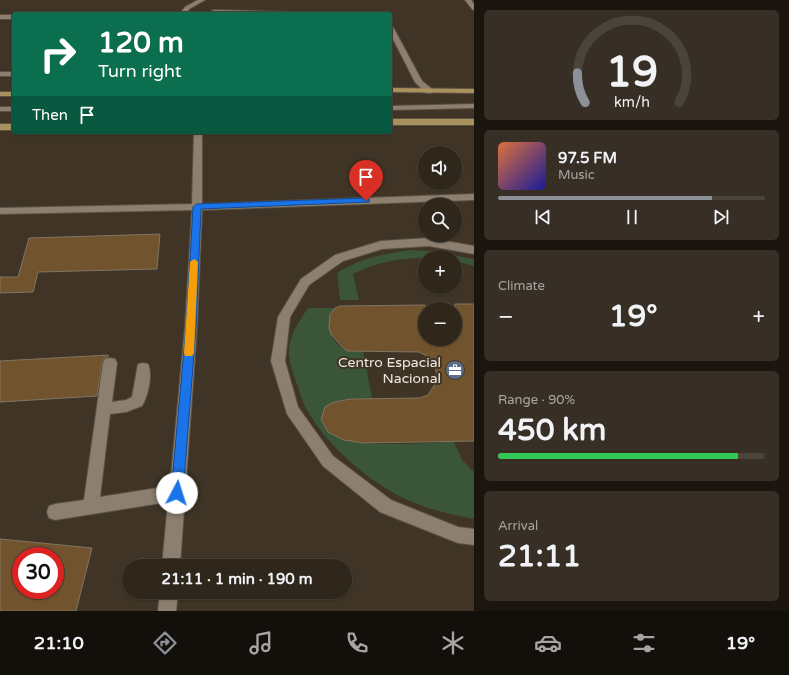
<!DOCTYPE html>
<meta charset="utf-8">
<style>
:root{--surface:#2f271c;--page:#372f25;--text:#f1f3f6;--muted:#a7a5a3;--line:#4a443b;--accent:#8c9099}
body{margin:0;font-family:"Varela Round",sans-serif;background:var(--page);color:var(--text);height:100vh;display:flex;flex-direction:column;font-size:15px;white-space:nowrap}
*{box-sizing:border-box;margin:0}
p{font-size:13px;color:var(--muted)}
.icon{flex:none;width:22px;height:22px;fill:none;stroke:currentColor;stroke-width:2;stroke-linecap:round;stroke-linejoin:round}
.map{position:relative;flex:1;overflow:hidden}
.panel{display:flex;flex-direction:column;gap:10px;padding:10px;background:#1a150f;width:315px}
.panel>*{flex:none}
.top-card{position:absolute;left:12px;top:12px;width:380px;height:122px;border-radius:4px;box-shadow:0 1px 3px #0004,0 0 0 1px var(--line);background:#0b6e4f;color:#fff;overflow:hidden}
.controls{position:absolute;left:418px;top:146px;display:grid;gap:8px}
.controls a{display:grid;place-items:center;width:44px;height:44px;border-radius:50%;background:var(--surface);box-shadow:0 1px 3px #0004,0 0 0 1px var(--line);font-size:20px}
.speed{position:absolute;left:12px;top:547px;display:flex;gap:8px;font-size:20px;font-weight:700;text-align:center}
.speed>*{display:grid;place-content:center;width:52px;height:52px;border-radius:50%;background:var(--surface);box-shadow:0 1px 3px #0004,0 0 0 1px var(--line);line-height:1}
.speed .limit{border:6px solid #d22;background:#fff;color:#111}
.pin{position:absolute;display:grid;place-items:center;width:34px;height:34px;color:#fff;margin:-41px -17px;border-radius:50% 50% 50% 0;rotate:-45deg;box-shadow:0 0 4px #0007}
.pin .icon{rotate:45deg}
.me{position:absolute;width:44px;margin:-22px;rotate:5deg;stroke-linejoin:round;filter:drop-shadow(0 0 3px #0008)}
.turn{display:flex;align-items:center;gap:14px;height:84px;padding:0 20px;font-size:18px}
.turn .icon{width:52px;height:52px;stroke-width:2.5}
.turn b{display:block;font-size:28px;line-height:34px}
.then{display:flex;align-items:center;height:38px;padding:0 20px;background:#0003;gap:8px;font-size:15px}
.big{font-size:30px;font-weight:800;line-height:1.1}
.panel .tile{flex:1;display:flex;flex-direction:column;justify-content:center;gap:6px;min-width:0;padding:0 14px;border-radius:6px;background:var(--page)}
.panel .dial{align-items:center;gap:0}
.dial svg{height:104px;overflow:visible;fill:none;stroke:var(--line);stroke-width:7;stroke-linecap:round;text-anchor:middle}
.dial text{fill:var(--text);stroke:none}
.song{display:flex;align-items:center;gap:12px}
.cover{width:48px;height:48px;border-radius:6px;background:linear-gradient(135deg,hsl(20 70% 55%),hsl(240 70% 35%))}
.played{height:4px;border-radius:2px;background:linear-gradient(90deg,var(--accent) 80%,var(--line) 80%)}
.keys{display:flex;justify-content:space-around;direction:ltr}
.heat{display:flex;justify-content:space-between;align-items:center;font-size:22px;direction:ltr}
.charge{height:6px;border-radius:3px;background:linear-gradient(90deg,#34c759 90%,var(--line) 0)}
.trip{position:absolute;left:122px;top:559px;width:230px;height:40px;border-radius:20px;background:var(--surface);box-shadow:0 1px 3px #0004,0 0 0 1px var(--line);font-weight:800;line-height:40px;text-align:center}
.dock{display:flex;height:64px;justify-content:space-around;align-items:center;background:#13100b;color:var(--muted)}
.dock .icon{width:28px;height:28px}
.dock .on{color:var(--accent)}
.dock b{font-size:18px;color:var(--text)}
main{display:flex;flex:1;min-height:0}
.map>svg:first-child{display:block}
.green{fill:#3a5537}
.building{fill:#71542d;stroke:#827565;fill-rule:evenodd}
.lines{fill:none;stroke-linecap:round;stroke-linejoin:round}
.minor-casing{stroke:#5b5144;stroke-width:2}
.major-casing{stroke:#5b5144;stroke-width:2}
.minor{fill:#8d7f6f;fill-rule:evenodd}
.major{fill:#a9925e;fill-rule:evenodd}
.route{fill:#1a73e8;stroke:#114b97}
.slow{fill:#f59e0b}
.labels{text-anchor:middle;stroke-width:4;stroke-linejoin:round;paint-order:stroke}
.poi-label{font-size:14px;fill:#f1e9e0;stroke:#3f3425;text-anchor:end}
</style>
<main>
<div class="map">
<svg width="474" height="611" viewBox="0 0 474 611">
<rect width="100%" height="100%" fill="#3f3425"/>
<path class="green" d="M410,250L429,251L474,259V266L455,261V257C420,257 386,257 353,274L359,300H340L337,273C360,258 383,254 410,250Z
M308,308H335C324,321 330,344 347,350C351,352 358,351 363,351L372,398C353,399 325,395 321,419C325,427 329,433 337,437C360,449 426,442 454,442L462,460L474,472V519C453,515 430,510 410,501C372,485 327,446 307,410C302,402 300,391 296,382C293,374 290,364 289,355C287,339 299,321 308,308Z"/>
<path class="building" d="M160,234L157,269L38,272L33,292L0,293V277H18L29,238Z
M455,304H474V441L364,443L344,440L328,432L321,419L325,407L334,402L350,399L420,398L428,395L437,381V374L432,359L419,352L347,351L341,346L331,334L329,328L330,314L335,308L340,306L425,305V339H455Z
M108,355V357L104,358L102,363L97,396L0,402V361Z
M0,539L92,548L76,611H0ZM21,556H55V590H21Z"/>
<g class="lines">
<g class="minor-casing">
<path id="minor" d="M198,0H205L189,9L186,14H180L185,7Z
M465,0H471L474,4V10L472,9Z
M214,10L290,12L293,14L212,13V11Z
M0,15H14V19H0Z
M390,25L393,27L422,81L432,89V93H426L415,82L390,33Z
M0,72H14V76H0Z
M474,104V108L390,110V106Z
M0,107H14V111H0Z
M194,132H202V204L474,194V200L202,210L197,327L180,566H162L168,502L55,520L49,518L47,512L49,506L55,504L84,500L103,363L105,359L110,358L115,359L117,363L112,402L126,400L132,397L138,364L143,363L148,364C153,375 148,396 142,406L126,412L110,414L100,497L170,486L185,327L192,210L0,214V208L192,204Z
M429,238L474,246V254L429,246L382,249L343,261L309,285L290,317L285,361L298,407L333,456L391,500L458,527L474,529V545L458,543L380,512L323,466L287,414L271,361L278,317L301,279L335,255L381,241Z
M160,592H178L176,611H158Z"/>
</g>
<g class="major-casing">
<path id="major" d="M390,88L474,89V93L390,92Z
M0,92H14V96H0Z
M390,119H474V125H390Z
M0,124H14V130H0Z"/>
</g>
<use href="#minor" class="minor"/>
<use href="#major" class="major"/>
</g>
<path class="route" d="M366,198L369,199V202L201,209L196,328L183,493L181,497L177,499L173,497L171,493L186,328L193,207L197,204Z"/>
<path class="slow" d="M194,259L198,262L194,353L192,356H185L184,353L190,262Z"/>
<defs>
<g id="office-disc" transform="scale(1)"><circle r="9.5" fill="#5c6f8a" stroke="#3f3425"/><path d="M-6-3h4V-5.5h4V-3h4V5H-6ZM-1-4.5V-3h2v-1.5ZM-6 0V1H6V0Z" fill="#fff"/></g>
</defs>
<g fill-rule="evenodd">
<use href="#office-disc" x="455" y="370"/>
</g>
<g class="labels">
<g class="poi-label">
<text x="441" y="367">Centro Espacial<tspan x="441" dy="16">Nacional</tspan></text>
</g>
</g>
</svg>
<div class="controls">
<a><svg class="icon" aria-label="sound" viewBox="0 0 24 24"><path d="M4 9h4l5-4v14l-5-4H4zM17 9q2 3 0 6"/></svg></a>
<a><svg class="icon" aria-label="search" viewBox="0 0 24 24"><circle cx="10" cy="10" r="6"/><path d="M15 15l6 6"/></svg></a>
<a>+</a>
<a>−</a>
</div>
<div class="speed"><div class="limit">30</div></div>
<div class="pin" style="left:366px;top:201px;background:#d93025"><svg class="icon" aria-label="arrive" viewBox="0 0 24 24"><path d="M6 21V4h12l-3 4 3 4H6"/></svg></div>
<svg class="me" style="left:177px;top:493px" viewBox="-20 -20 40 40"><circle r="19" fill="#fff"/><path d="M0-13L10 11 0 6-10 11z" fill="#1a73e8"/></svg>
<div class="trip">21:11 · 1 min · 190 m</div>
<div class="top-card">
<div class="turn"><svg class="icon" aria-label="right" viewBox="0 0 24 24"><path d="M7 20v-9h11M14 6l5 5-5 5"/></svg><div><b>120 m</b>Turn right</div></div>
<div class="then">Then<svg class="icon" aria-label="arrive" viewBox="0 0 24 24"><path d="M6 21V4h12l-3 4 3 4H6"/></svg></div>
</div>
</div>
<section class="panel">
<div class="tile dial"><svg viewBox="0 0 100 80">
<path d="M14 69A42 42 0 1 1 86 69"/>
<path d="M14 69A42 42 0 0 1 8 46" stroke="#8c9099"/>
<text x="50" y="56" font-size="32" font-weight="700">19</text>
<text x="50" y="72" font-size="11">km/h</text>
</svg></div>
<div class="tile">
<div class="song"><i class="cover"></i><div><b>97.5 FM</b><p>Music</p></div></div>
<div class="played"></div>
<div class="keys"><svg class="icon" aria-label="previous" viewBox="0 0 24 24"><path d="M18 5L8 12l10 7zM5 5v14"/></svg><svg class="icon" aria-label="pause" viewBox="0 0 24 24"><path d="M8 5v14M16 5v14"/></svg><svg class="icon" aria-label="next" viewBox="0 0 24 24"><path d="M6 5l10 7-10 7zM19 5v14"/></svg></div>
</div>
<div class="tile"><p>Climate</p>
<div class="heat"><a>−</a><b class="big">19°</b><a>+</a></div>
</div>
<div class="tile"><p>Range · 90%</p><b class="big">450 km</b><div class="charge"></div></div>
<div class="tile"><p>Arrival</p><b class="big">21:11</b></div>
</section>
</main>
<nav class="dock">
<b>21:10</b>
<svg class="icon on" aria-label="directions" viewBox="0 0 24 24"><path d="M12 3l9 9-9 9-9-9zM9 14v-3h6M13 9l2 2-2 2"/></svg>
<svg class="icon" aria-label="music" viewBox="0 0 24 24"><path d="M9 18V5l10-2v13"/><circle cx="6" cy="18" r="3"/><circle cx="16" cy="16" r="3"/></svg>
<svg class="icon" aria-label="phone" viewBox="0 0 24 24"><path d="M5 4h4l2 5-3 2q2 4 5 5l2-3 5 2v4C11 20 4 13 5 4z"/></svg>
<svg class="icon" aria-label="climate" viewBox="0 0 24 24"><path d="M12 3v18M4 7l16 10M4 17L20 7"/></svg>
<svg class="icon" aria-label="car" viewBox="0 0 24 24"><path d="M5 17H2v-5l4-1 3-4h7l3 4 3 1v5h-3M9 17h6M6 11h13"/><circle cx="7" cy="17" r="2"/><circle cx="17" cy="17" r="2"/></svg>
<svg class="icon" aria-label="filters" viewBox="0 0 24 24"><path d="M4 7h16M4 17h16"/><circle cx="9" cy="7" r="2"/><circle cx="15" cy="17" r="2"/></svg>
<b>19°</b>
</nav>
